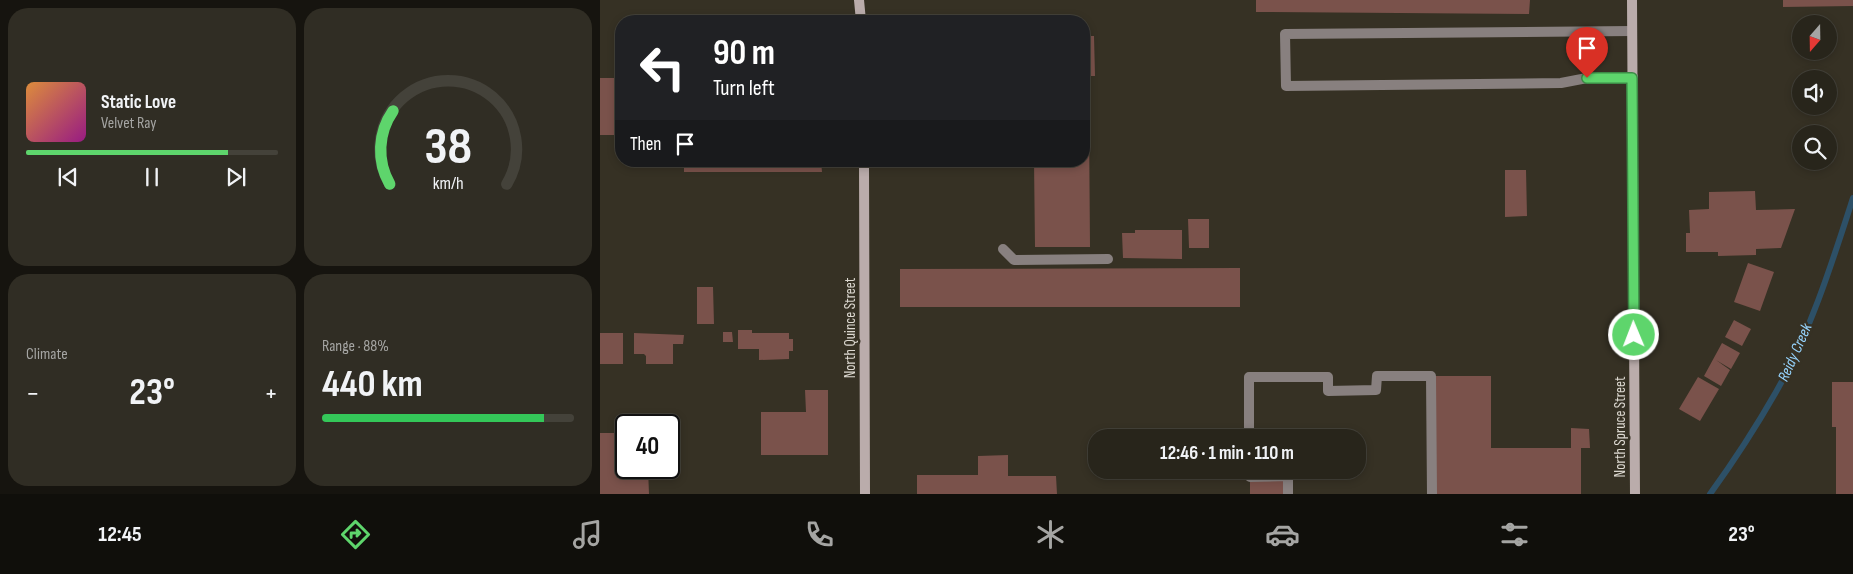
<!DOCTYPE html>
<meta charset="utf-8">
<style>
:root{--surface:#28251b;--page:#302d24;--text:#f1f3f6;--muted:#a5a5a3;--line:#44423a;--accent:#5ed56c}
body{margin:0;font-family:"Sofia Sans Condensed",sans-serif;background:var(--page);color:var(--text);height:100vh;display:flex;flex-direction:column;font-size:19px;white-space:nowrap}
*{box-sizing:border-box;margin:0}
p{font-size:16px;color:var(--muted)}
.icon{flex:none;width:28px;height:28px;fill:none;stroke:currentColor;stroke-width:2;stroke-linecap:round;stroke-linejoin:round}
.map{position:relative;flex:1;overflow:hidden}
.panel{display:flex;flex-direction:column;gap:8px;padding:8px;background:#16140f;width:600px}
.panel>*{flex:none}
.top-card{position:absolute;left:15px;top:15px;width:475px;height:152px;border-radius:20px;box-shadow:0 2px 8px #0003,0 0 0 1px var(--line);background:#202124;color:#fff;overflow:hidden}
.needle{width:32px;rotate:200deg}
.tools{position:absolute;left:1192px;top:15px;display:grid;gap:10px}
.tools a{display:grid;place-items:center;width:45px;height:45px;border-radius:50%;background:var(--surface);box-shadow:0 2px 8px #0003,0 0 0 1px var(--line);font-size:25px}
.speed{position:absolute;left:15px;top:414px;display:flex;gap:10px;font-size:25px;font-weight:700;text-align:center}
.speed>*{display:grid;place-content:center;width:65px;height:65px;border-radius:50%;background:var(--surface);box-shadow:0 2px 8px #0003,0 0 0 1px var(--line);line-height:1}
.speed .limit{border:2px solid #111;border-radius:8px;background:#fff;color:#111}
.pin{position:absolute;display:grid;place-items:center;width:42px;height:42px;color:#fff;margin:-51px -21px;border-radius:50% 50% 50% 0;rotate:-45deg;box-shadow:0 0 5px #0007}
.pin .icon{rotate:45deg}
.me{position:absolute;width:55px;margin:-28px;rotate:359deg;stroke-linejoin:round;filter:drop-shadow(0 0 4px #0008)}
.turn{display:flex;align-items:center;gap:18px;height:105px;padding:0 15px;font-size:22px}
.turn .icon{width:65px;height:65px;stroke-width:2.5}
.turn b{display:block;font-size:35px;line-height:42px}
.then{display:flex;align-items:center;height:48px;padding:0 15px;background:#0003;gap:10px;font-size:19px}
.big{font-size:38px;font-weight:700;line-height:1.1}
.panel .widget{flex:1;display:flex;flex-direction:column;justify-content:center;gap:8px;min-width:0;padding:0 18px;border-radius:20px;background:var(--page)}
.panel .dial{align-items:center;gap:0}
.dial svg{height:130px;overflow:visible;fill:none;stroke:var(--line);stroke-width:7;stroke-linecap:round;text-anchor:middle}
.dial text{fill:var(--text);stroke:none}
.song{display:flex;align-items:center;gap:15px}
.cover{width:60px;height:60px;border-radius:8px;background:linear-gradient(135deg,hsl(30 70% 55%),hsl(310 70% 35%))}
.played{height:5px;border-radius:2px;background:linear-gradient(90deg,var(--accent) 80%,var(--line) 80%)}
.keys{display:flex;justify-content:space-around;direction:ltr}
.heat{display:flex;justify-content:space-between;align-items:center;font-size:28px;direction:ltr}
.charge{height:8px;border-radius:4px;background:linear-gradient(90deg,#34c759 88%,var(--line) 0)}
.panel .tiles{flex:1;display:grid;gap:8px;grid-template-columns:repeat(2,1fr)}
.trip{position:absolute;left:488px;top:429px;width:278px;height:50px;border-radius:20px;background:var(--surface);box-shadow:0 2px 8px #0003,0 0 0 1px var(--line);font-weight:700;line-height:50px;text-align:center}
.dock{display:flex;height:80px;justify-content:space-around;align-items:center;background:#100f0b;color:var(--muted)}
.dock .icon{width:35px;height:35px}
.dock .selected{color:var(--accent)}
.dock b{font-size:22px;color:var(--text)}
main{display:flex;flex:1;min-height:0}
.map>svg:first-child{display:block}
.lines{fill:none;stroke-linecap:round;stroke-linejoin:round}
.stream{stroke:#2d5067;stroke-width:6}
.building{fill:#7a524b}
.lane{stroke:#88807f;stroke-width:10}
.secondary{stroke:#baacab;stroke-width:10}
.route-casing{stroke:#3d8a46;stroke-width:12}
.route{stroke:#5ed56c;stroke-width:9}
.labels{text-anchor:middle;stroke-width:5;stroke-linejoin:round;paint-order:stroke}
.street-label{font-size:15px;fill:#ddd9d1;stroke:#363124}
.water-label{font-size:16px;font-style:italic;fill:#96d4fe;stroke:#363124}
</style>
<main>
<section class="panel">
<div class="tiles">
<div class="widget">
<div class="song"><i class="cover"></i><div><b>Static Love</b><p>Velvet Ray</p></div></div>
<div class="played"></div>
<div class="keys"><svg class="icon" aria-label="previous" viewBox="0 0 24 24"><path d="M18 5L8 12l10 7zM5 5v14"/></svg><svg class="icon" aria-label="pause" viewBox="0 0 24 24"><path d="M8 5v14M16 5v14"/></svg><svg class="icon" aria-label="next" viewBox="0 0 24 24"><path d="M6 5l10 7-10 7zM19 5v14"/></svg></div>
</div>
<div class="widget dial"><svg viewBox="0 0 100 80">
<path d="M14 69A42 42 0 1 1 86 69"/>
<path d="M14 69A42 42 0 0 1 16 24" stroke="#5ed56c"/>
<text x="50" y="56" font-size="32" font-weight="700">38</text>
<text x="50" y="72" font-size="11">km/h</text>
</svg></div>
<div class="widget"><p>Climate</p>
<div class="heat"><a>−</a><b class="big">23°</b><a>+</a></div>
</div>
<div class="widget"><p>Range · 88%</p><b class="big">440 km</b><div class="charge"></div></div>
</div>
</section>
<div class="map">
<svg width="1253" height="494" viewBox="0 0 1253 494">
<rect width="100%" height="100%" fill="#363124"/>
<g class="lines">
<path class="stream" d="M1110,494C1134,461 1156,427 1176,392C1210,333 1232,263 1253,198"/>
</g>
<path class="building" d="M656,0H930L929,14L656,12Z
M1183,0H1253V6L1183,7Z
M344,18H363V21H344Z
M484,36H494L495,76H484Z
M0,78H21V135H0Z
M484,119H489L490,247H435L434,161H484Z
M84,161H221L222,172H84Z
M905,170H926L927,216L905,217Z
M1155,191L1156,210L1195,209L1181,248L1156,249V255L1118,256V252H1086V233H1090L1089,210L1109,209V192Z
M588,219H609V248H589Z
M535,230H582V259L523,258L522,233H535Z
M1148,263L1174,272L1160,311L1134,302Z
M640,268V307H300V269Z
M97,287H113L114,324H97Z
M1134,320L1151,329L1142,346L1125,337Z
M138,330H152V333H189V339H193V351H189V359L159,360V349H138Z
M123,332H132L133,342H123Z
M0,333H23V364H0Z
M34,333L84,335L83,344H73V364H46V356L44,354H34Z
M1122,343L1140,353L1131,369L1116,360L1130,370L1121,386L1104,376Z
M831,376H891V448H971V428L989,429L990,448H981V494H832Z
M1098,377L1119,389L1100,421L1079,409Z
M1232,382H1253V494H1236V427H1232Z
M205,390H228V455H161V412H206Z
M0,433H26V468H48L49,494H0Z
M408,455V476H456L457,494H317V475H378V456Z
M688,476V494H650V477Z"/>
<g class="lines">
<path class="lane" d="M1032,31L685,34L686,86L961,83L987,78L1033,77
M403,249L414,260L508,259
M649,438V377H728V391L776,390L777,376H831L832,494
M650,470V477L688,476V494"/>
<path class="secondary" d="M259,0L261,21
M1032,0L1035,494
M264,161L265,494"/>
</g>
<g class="lines">
<g class="route-casing">
<path id="route" d="M987,78H1032L1034,335"/>
</g>
<use href="#route" class="route"/>
</g>
<g class="labels">
<g class="street-label">
<text transform="translate(250 328) rotate(-90)" y="5">North Quince Street</text>
<text transform="translate(1020 427) rotate(-90)" y="5">North Spruce Street</text>
</g>
<g class="water-label">
<text transform="translate(1194 352) rotate(-66)" y="6">Reidy Creek</text>
</g>
</g>
</svg>
<div class="tools">
<a><svg class="needle" viewBox="-14 -14 28 28"><path d="M0-13l5 13h-10z" fill="#e53935"/><path d="M0 13l5-13h-10z" fill="#a5a5a3"/></svg></a>
<a><svg class="icon" aria-label="sound" viewBox="0 0 24 24"><path d="M4 9h4l5-4v14l-5-4H4zM17 9q2 3 0 6"/></svg></a>
<a><svg class="icon" aria-label="search" viewBox="0 0 24 24"><circle cx="10" cy="10" r="6"/><path d="M15 15l6 6"/></svg></a>
</div>
<div class="speed"><div class="limit">40</div></div>
<div class="pin" style="left:987px;top:78px;background:#d93025"><svg class="icon" aria-label="arrive" viewBox="0 0 24 24"><path d="M6 21V4h12l-3 4 3 4H6"/></svg></div>
<svg class="me" style="left:1034px;top:335px" viewBox="-20 -20 40 40"><circle r="17" fill="#5ed56c" stroke="#fff" stroke-width="3"/><path d="M0-11L8 9 0 5-8 9z" fill="#fff"/></svg>
<div class="trip">12:46 · 1 min · 110 m</div>
<div class="top-card">
<div class="turn"><svg class="icon" aria-label="left" viewBox="0 0 24 24"><path d="M17 20v-9H6M10 6l-5 5 5 5"/></svg><div><b>90 m</b>Turn left</div></div>
<div class="then">Then<svg class="icon" aria-label="arrive" viewBox="0 0 24 24"><path d="M6 21V4h12l-3 4 3 4H6"/></svg></div>
</div>
</div>
</main>
<nav class="dock">
<b>12:45</b>
<svg class="icon selected" aria-label="directions" viewBox="0 0 24 24"><path d="M12 3l9 9-9 9-9-9zM9 14v-3h6M13 9l2 2-2 2"/></svg>
<svg class="icon" aria-label="music" viewBox="0 0 24 24"><path d="M9 18V5l10-2v13"/><circle cx="6" cy="18" r="3"/><circle cx="16" cy="16" r="3"/></svg>
<svg class="icon" aria-label="phone" viewBox="0 0 24 24"><path d="M5 4h4l2 5-3 2q2 4 5 5l2-3 5 2v4C11 20 4 13 5 4z"/></svg>
<svg class="icon" aria-label="climate" viewBox="0 0 24 24"><path d="M12 3v18M4 7l16 10M4 17L20 7"/></svg>
<svg class="icon" aria-label="car" viewBox="0 0 24 24"><path d="M5 17H2v-5l4-1 3-4h7l3 4 3 1v5h-3M9 17h6M6 11h13"/><circle cx="7" cy="17" r="2"/><circle cx="17" cy="17" r="2"/></svg>
<svg class="icon" aria-label="filters" viewBox="0 0 24 24"><path d="M4 7h16M4 17h16"/><circle cx="9" cy="7" r="2"/><circle cx="15" cy="17" r="2"/></svg>
<b>23°</b>
</nav>
